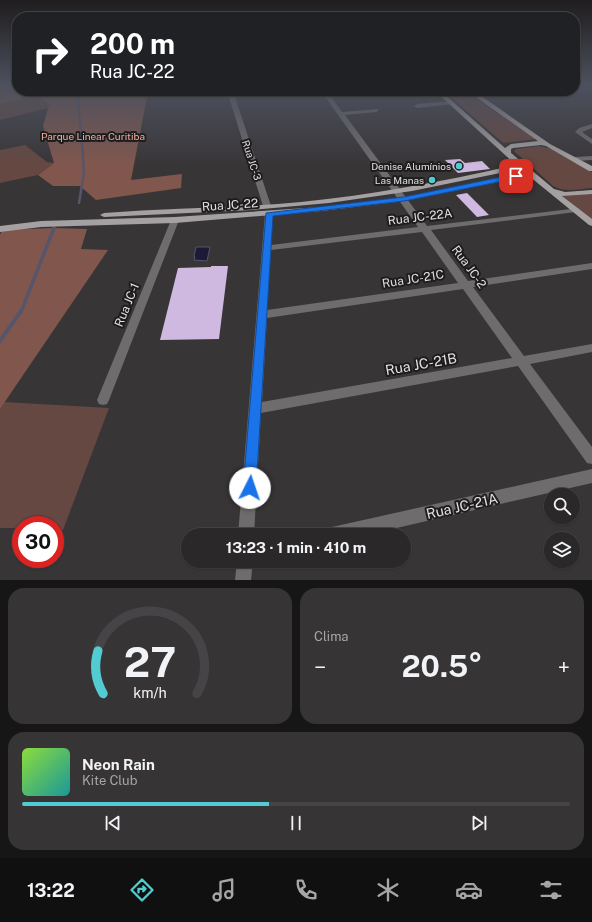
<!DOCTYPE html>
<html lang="pt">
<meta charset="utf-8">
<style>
:root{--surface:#2a2829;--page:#363435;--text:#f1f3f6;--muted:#a5a6a8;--line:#464446;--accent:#52ccd0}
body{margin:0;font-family:"Public Sans",sans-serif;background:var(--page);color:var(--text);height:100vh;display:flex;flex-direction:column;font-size:15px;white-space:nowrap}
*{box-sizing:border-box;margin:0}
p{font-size:13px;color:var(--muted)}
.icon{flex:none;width:22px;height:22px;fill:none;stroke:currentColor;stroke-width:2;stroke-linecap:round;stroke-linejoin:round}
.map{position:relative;height:580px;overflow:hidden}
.details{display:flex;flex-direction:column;gap:8px;padding:8px;background:#171617;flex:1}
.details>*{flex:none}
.top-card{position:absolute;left:12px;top:12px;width:568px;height:84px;border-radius:16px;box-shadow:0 1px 3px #0004,0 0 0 1px var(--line);background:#202124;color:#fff;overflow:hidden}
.controls{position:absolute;left:544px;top:488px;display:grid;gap:8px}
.controls a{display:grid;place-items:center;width:36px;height:36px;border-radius:50%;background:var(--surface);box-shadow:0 1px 3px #0004,0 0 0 1px var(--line);font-size:20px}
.speed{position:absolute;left:12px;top:516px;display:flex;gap:8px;font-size:20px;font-weight:700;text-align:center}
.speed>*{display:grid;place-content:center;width:52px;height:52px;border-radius:50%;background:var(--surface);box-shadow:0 1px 3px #0004,0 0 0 1px var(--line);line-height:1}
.speed .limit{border:6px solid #d22;background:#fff;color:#111}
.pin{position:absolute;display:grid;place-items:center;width:34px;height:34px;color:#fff;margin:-17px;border-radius:8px;box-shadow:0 2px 6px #0006}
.me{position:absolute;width:44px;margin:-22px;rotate:4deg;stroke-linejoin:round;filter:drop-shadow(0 0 3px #0008)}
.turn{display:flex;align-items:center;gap:14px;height:84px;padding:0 12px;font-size:18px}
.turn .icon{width:52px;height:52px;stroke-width:2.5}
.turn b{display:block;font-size:28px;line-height:34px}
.big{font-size:30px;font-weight:700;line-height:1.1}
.details .card{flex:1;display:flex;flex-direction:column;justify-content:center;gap:6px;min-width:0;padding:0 14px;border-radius:16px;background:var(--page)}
.details .dial{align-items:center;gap:0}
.dial svg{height:104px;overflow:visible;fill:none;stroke:var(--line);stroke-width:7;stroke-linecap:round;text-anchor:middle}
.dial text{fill:var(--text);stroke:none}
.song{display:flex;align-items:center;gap:12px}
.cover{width:48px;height:48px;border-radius:6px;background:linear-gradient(135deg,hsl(90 70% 55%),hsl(180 70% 35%))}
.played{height:4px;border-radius:2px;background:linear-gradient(90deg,var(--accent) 45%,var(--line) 45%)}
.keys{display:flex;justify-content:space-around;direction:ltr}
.heat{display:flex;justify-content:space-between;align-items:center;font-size:22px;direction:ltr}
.details .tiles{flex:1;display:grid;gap:8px;grid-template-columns:1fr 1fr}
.card:last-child{grid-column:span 2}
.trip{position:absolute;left:181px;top:528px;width:230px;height:40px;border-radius:20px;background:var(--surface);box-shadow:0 1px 3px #0004,0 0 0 1px var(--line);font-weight:700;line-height:40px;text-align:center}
.tab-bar{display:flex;height:64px;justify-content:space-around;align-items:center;background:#111010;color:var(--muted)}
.tab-bar .icon{width:28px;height:28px}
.tab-bar .current{color:var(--accent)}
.tab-bar b{font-size:18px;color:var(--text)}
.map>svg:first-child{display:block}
.green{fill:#654841}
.forest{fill:#81574d}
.water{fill:#1b1a39;stroke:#56556b}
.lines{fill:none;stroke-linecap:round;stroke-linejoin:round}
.stream-far3{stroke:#56556b;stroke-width:2}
.stream-far2{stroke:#56556b;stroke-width:2.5}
.stream-far1{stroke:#56556b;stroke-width:3.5}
.stream{stroke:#56556b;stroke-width:4}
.building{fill:#cfb9e0}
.minor{fill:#6e6c6d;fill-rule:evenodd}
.major{fill:#a5a1a2;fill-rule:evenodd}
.route{fill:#1a73e8;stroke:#114b97}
.poi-dot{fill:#52ccd0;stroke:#1e1d1e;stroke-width:1.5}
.labels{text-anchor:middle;stroke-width:4;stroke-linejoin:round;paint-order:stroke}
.far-park-label{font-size:10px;fill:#f3ac9a;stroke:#1e1d1e}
.far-street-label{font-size:10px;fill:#e1dfe0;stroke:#1e1d1e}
.far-poi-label{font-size:10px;fill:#e1dfe0;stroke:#1e1d1e;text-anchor:end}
.street-label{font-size:12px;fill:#e1dfe0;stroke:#1e1d1e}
.near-street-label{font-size:14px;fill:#e1dfe0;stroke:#1e1d1e}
</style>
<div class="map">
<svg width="592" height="580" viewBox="0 0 592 580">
<rect width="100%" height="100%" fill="#383537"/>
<path class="green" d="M444,91H464L537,139L503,143Z
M38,96L49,105L48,108L0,120V104Z
M25,145L47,162L54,163L38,175L0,183V150Z
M539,146L552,149L592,172V188C577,189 567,193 553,186L514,151L516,149Z
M592,193V221L560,194Z
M4,402L109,408L63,530L55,529V525H21V528H0V409Z"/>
<path class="forest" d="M0,85H17V91H103L147,97L131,180L182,174L181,188L96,200L80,186H53L38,175L54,163L43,126L49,105L38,96L0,104Z
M54,228L87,229L81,249L108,250L0,409V235L2,230Z"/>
<path class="water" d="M196,247H210L207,261L194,260L195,257L194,256Z"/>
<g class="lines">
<path class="stream-far3" d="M77,91L82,144"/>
<path class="stream-far2" d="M79,203L84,172L82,143"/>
<path class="stream-far1" d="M21,312L54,228"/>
<path class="stream" d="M0,341L21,311"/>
</g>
<path class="building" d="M460,159L465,163L482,161L490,169L458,173L445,160Z
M467,193L489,215L477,217L456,195Z
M211,266H228L219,339L160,340L178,268L211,267Z"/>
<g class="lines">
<path class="minor" d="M227,91H233L271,206L270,208H264L263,206Z
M321,91H327L342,112L378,109V111L376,112L345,115L427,226L579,208V212H576L431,230L468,281L592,263V269L473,287L524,356L592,344V352L530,364L592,447V464L587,463L518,366L261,413L254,535H238L265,214L269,212L273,214L271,245L418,227ZM422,232L458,283L267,310L271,250ZM463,289L512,358L262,402L267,318Z
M452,101L454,102V104L417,108L414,106L417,104Z
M592,124V128L582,132L592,139V144L575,132L579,128Z
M592,156V160L576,161L573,159L576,157Z
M175,217L179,220L109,400L107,404L103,405L99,404L97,400L171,220Z
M592,469V483L366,535H324L326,529L332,527Z
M237,561H253L251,580H235Z"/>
<path class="major" d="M435,91H441L505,148L511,144L538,141L467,91H474L550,144L592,166V171H589L546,146L541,145L513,148L511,149V153L554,189L565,192L592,190V194L562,196L592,219V226L589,225L529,176L404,201L321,211L175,223L41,227L0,232V226L41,221L175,217L321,207L404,197L525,173L520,169L412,191L329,203L252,210L104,217L100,215L104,213C170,208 235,208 301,202C373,195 445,181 516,165Z"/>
</g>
<linearGradient id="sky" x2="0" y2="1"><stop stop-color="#1f1d1e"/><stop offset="0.51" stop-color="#4d515e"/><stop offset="1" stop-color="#4d515e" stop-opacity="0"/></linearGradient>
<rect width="592" height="166" fill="url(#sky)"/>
<path class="route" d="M516,174L519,176L518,178L404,201L273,216L256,488L254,493L250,494L245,493L243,488L266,213L404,197Z"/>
<g class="poi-dot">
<circle cx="459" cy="166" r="4"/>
<circle cx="432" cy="180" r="4"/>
</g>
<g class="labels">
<g class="far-park-label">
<text x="93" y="140">Parque Linear Curitiba</text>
</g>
<g class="far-street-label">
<text transform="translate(252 160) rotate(72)" y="4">Rua JC-3</text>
</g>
<g class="far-poi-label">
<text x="451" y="170">Denise Alumínios</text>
<text x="424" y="184">Las Manas</text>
</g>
<g class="street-label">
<text transform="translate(230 205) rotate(-4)" y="4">Rua JC-22</text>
<text transform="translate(420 217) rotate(-7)" y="4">Rua JC-22A</text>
<text transform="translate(469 267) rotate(54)" y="4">Rua JC-2</text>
<text transform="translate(413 279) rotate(-9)" y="4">Rua JC-21C</text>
<text transform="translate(127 305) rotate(-68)" y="4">Rua JC-1</text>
</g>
<g class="near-street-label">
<text transform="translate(421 364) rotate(-10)" y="5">Rua JC-21B</text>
<text transform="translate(462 506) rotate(-13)" y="5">Rua JC-21A</text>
</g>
</g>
</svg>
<div class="controls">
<a><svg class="icon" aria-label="search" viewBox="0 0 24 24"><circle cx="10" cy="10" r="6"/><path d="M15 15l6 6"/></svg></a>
<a><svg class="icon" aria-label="layers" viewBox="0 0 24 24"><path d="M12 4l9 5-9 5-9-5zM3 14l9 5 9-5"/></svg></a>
</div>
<div class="speed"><div class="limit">30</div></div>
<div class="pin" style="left:516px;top:176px;background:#d93025"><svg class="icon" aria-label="arrive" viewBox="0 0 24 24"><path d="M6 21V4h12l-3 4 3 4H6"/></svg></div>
<svg class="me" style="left:250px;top:488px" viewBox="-20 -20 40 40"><circle r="19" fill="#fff"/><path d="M0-13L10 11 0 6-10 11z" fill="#1a73e8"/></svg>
<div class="trip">13:23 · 1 min · 410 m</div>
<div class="top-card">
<div class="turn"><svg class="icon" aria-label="right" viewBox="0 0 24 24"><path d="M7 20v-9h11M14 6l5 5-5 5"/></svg><div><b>200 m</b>Rua JC-22</div></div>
</div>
</div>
<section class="details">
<div class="tiles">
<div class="card dial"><svg viewBox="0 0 100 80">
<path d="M14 69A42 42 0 1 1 86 69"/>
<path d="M14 69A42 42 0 0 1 10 36" stroke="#52ccd0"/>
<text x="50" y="56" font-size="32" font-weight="700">27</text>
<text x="50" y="72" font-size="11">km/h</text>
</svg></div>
<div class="card"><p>Clima</p>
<div class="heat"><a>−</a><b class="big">20.5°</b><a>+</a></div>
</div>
<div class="card">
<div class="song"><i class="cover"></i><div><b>Neon Rain</b><p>Kite Club</p></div></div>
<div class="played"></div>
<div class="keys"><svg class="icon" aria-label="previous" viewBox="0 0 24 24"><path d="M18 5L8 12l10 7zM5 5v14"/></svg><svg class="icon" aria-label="pause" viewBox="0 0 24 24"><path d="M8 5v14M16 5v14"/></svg><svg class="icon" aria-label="next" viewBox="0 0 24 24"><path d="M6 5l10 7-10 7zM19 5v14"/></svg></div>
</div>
</div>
</section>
<nav class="tab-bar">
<b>13:22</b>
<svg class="icon current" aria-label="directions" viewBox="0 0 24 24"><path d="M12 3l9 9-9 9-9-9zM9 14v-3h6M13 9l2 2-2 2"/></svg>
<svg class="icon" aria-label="music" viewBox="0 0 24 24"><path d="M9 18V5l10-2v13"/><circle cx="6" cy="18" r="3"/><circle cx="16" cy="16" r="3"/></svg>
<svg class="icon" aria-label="phone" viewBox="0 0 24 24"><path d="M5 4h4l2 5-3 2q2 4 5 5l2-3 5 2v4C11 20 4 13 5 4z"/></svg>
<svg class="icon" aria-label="climate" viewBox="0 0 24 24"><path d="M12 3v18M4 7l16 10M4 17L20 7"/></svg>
<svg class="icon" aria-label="car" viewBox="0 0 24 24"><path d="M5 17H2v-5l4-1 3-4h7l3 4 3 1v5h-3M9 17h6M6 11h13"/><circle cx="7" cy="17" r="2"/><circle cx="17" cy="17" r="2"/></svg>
<svg class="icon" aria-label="filters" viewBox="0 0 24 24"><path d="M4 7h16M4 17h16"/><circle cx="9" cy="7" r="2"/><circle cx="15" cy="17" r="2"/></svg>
</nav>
